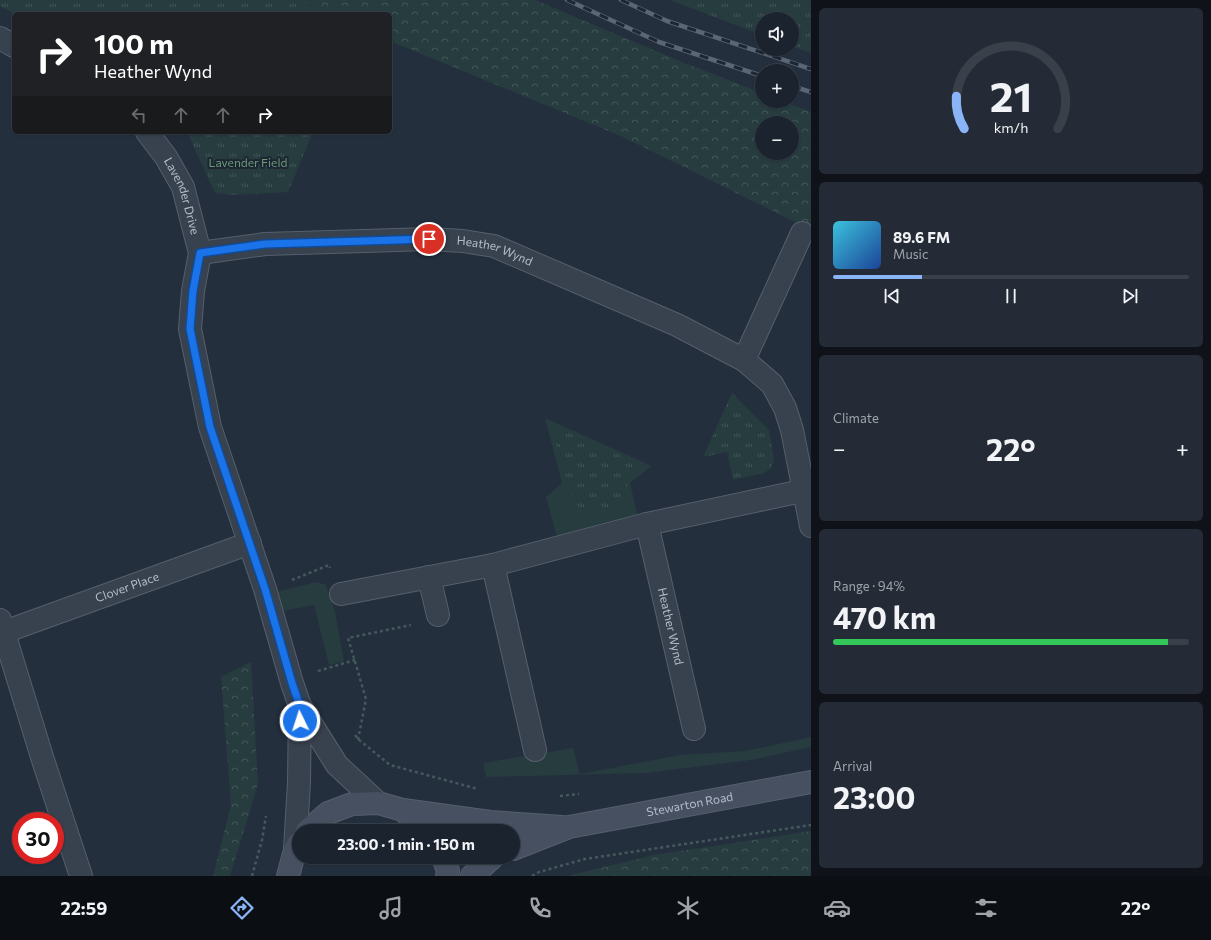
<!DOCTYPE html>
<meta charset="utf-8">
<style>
:root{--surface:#1b232e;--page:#242b36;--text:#f1f3f6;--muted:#a0a4aa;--line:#39404a;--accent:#8ab4f8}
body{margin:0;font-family:Commissioner,sans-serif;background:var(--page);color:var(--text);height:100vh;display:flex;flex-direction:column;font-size:15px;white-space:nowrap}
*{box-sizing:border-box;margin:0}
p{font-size:13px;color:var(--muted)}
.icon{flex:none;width:22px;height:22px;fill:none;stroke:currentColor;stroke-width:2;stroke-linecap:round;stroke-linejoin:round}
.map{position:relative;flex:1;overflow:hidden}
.details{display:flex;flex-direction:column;gap:8px;padding:8px;background:#0f1319;width:400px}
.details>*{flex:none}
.guide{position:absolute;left:12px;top:12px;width:380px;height:122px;border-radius:6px;box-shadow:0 1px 3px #0004,0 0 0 1px var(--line);background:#202124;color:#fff;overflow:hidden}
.fabs{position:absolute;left:755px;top:12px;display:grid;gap:8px}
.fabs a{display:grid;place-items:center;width:44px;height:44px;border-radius:50%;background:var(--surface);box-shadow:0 1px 3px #0004,0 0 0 1px var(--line);font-size:20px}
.speed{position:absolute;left:12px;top:812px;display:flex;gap:8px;font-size:20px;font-weight:700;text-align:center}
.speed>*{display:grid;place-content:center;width:52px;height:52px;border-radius:50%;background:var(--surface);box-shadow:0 1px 3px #0004,0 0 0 1px var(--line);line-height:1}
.speed .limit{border:6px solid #d22;background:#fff;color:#111}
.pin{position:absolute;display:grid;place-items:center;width:34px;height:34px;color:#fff;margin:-17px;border:2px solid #fff;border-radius:50%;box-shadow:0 1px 4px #0007}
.me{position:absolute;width:44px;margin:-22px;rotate:356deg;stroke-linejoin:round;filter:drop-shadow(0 0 3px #0008)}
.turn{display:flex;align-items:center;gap:14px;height:84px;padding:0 16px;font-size:18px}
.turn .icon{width:52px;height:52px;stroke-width:2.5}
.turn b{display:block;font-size:28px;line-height:34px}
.lanes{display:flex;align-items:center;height:38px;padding:0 16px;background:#0003;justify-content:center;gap:20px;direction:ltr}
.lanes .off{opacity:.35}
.big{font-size:30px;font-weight:700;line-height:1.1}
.details .card{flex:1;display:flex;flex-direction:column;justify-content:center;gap:6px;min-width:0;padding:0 14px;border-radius:6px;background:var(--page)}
.details .dial{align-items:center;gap:0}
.dial svg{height:104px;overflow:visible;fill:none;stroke:var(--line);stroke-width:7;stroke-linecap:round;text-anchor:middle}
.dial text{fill:var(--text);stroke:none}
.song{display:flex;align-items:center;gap:12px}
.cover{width:48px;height:48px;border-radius:6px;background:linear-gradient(135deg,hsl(190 70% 55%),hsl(220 70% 35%))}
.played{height:4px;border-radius:2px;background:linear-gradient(90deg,var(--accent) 25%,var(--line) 25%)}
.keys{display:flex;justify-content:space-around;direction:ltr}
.heat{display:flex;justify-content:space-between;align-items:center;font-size:22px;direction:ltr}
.charge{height:6px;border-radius:3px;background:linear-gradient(90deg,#34c759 94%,var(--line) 0)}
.trip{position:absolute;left:292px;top:824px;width:228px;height:40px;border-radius:20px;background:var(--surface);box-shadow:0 1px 3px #0004,0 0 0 1px var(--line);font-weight:700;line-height:40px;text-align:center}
.menu{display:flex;height:64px;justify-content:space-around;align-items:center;background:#0b0e12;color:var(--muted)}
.menu .icon{width:28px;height:28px}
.menu .active{color:var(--accent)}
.menu b{font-size:18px;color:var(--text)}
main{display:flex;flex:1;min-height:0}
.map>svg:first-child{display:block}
.green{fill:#263c3f}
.forest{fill:url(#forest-crowns);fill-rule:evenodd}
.park{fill:url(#park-tufts)}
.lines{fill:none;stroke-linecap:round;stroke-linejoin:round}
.minor-casing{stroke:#565f6c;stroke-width:24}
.secondary-casing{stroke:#565f6c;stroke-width:24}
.path{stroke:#44595c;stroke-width:2.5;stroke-dasharray:3 3;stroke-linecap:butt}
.minor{stroke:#38414e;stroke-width:22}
.secondary{stroke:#465061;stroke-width:22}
.rail-casing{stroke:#5a6575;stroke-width:4.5}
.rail{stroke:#1d2633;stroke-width:3;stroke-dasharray:9;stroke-linecap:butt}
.route-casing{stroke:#114b97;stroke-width:10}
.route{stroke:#1a73e8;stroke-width:7}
.labels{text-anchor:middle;stroke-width:4;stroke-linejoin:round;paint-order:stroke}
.park-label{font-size:12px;fill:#6b9a76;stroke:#1d2633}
.street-label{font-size:12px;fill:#b4bcc9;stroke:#1d2633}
</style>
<main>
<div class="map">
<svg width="811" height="876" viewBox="0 0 811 876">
<defs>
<pattern id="forest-crowns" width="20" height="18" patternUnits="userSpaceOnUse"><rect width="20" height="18" fill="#263c3f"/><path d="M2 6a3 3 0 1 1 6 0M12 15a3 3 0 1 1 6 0" fill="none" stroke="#435659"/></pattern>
<pattern id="park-tufts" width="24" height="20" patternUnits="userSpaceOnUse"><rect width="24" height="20" fill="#263c3f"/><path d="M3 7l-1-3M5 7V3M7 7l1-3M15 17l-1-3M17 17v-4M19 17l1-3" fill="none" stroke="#435659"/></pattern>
</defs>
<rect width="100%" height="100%" fill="#242f3e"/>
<path class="green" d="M545,418L652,466L630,483L638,518L557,537L546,497L562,483Z
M317,582L326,585L335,612L344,661L329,665L314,605L283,611L276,592Z
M811,737V747L751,760L646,773L486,777L483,763L573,748L580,774L680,755L745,751Z"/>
<path class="forest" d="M299,0H535L687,64L762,93V101H782L811,112V228L809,229L623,137L390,41V14H328ZM762,123H792V153H762Z
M251,662L258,784L230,876H213L231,805L221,677Z
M811,831V875L807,876H567L654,855Z"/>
<path class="park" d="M0,0H299L329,14H15L0,6Z
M670,0H811V53L792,46V19H762V35Z
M187,132H313L288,192L234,195L215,193Z
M732,393L769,430L774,459L771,468L764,473L733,480L727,452L703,457Z
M550,425L646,466L626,482L631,502L578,515Z"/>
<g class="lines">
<g class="minor-casing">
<g id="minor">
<path d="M0,38L14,46"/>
<path id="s1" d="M147,132L166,157L183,187L200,253L193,291L190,329L210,427L265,589L292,683L300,706L337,765L378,803"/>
<path id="s2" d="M200,253L265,244L429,239L463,241L494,246L677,325L744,360L772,384L785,408L792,430L811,526"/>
<path d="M744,360L802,233"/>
<path id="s3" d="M647,524L694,729"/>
<path d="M493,565L535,750"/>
<path d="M429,577L438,615"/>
<path d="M341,594L493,565L647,524L811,489"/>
<path d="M0,620L42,757L81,876"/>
<path id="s4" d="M4,632L250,543"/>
<path d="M295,850L299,782L300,706"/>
</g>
</g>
<g class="secondary-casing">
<g id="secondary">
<path d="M403,810L490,822L562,827"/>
<path d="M307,831L328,813L352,804L378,803L403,810L424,831"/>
<path id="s5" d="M513,849L569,827L811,782"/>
<path d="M443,857L448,871L447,876"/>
<path d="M288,876L295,850L299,843"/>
<path d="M472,876L493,857"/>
</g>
</g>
<path class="path" d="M292,580L329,565L330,568
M318,671L355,660
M355,735L358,739L390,765L478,789
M358,740L366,699L348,638L411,625
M560,796L579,794
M252,876L262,840L266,816
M532,876L539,872L585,859L811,825"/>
<use href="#minor" class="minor"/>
<use href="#secondary" class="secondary"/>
<g class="rail-casing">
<path id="rail" d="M567,0L659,42L762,76
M621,0L667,21L811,69
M792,86L811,92"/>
</g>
<use href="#rail" class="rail"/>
</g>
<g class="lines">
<g class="route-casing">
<path id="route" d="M300,721V706L292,683L265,589L210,427L190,329L193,291L200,253L265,244L429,239"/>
</g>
<use href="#route" class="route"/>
</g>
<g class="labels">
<g class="park-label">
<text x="248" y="167">Lavender Field</text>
</g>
<g class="street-label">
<text dy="4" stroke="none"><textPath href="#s1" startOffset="74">Lavender Drive</textPath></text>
<text dy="4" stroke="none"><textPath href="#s2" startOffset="297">Heather Wynd</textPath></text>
<text dy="4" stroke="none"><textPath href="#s4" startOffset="131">Clover Place</textPath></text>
<text dy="4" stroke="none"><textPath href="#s3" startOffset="105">Heather Wynd</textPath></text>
<text dy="4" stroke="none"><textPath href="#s5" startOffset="183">Stewarton Road</textPath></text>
</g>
</g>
</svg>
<div class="fabs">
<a><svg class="icon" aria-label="sound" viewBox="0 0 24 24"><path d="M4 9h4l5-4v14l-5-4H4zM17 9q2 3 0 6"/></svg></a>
<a>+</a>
<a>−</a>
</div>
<div class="speed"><div class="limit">30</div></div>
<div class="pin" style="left:429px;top:239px;background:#d93025"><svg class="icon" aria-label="arrive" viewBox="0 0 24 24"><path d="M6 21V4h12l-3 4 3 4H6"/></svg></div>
<svg class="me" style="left:300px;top:721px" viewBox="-20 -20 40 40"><circle r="17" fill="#1a73e8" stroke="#fff" stroke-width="3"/><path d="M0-11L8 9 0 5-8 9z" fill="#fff"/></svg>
<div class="trip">23:00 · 1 min · 150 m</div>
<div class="guide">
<div class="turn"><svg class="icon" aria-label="right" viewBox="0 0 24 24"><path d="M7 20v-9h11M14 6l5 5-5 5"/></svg><div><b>100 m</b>Heather Wynd</div></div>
<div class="lanes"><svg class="icon off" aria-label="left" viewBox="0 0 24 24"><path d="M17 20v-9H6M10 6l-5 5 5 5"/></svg><svg class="icon off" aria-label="ahead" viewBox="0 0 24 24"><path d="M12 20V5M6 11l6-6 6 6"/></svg><svg class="icon off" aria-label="ahead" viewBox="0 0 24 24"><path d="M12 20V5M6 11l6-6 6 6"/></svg><svg class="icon" aria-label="right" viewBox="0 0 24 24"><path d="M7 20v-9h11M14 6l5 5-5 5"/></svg></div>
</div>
</div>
<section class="details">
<div class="card dial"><svg viewBox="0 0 100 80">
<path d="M14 69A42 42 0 1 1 86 69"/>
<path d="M14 69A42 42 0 0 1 8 44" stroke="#8ab4f8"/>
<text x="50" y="56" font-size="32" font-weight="700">21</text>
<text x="50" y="72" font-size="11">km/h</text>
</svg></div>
<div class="card">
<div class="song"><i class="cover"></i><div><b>89.6 FM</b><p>Music</p></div></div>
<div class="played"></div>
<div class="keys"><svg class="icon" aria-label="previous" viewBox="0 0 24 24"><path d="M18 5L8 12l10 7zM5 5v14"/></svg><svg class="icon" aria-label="pause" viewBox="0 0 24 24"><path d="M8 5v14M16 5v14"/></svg><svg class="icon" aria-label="next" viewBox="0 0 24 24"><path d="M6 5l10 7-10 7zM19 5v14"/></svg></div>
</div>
<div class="card"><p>Climate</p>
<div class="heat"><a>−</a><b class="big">22°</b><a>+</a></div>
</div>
<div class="card"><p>Range · 94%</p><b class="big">470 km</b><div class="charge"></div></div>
<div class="card"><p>Arrival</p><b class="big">23:00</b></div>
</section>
</main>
<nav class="menu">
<b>22:59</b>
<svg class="icon active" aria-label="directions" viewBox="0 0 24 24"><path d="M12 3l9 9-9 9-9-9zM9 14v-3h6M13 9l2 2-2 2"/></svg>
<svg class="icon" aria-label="music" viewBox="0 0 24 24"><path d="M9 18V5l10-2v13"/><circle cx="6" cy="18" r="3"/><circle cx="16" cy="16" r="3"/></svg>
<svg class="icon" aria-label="phone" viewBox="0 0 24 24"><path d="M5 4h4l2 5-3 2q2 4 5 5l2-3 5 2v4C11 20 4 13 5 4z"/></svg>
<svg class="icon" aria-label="climate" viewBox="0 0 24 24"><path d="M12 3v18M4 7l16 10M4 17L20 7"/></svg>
<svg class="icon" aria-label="car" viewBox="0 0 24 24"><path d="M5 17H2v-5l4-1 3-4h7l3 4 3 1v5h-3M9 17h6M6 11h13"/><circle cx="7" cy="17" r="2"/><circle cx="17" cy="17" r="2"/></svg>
<svg class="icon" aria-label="filters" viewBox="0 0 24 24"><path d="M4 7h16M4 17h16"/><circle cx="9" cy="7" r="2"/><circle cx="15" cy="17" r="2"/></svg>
<b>22°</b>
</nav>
